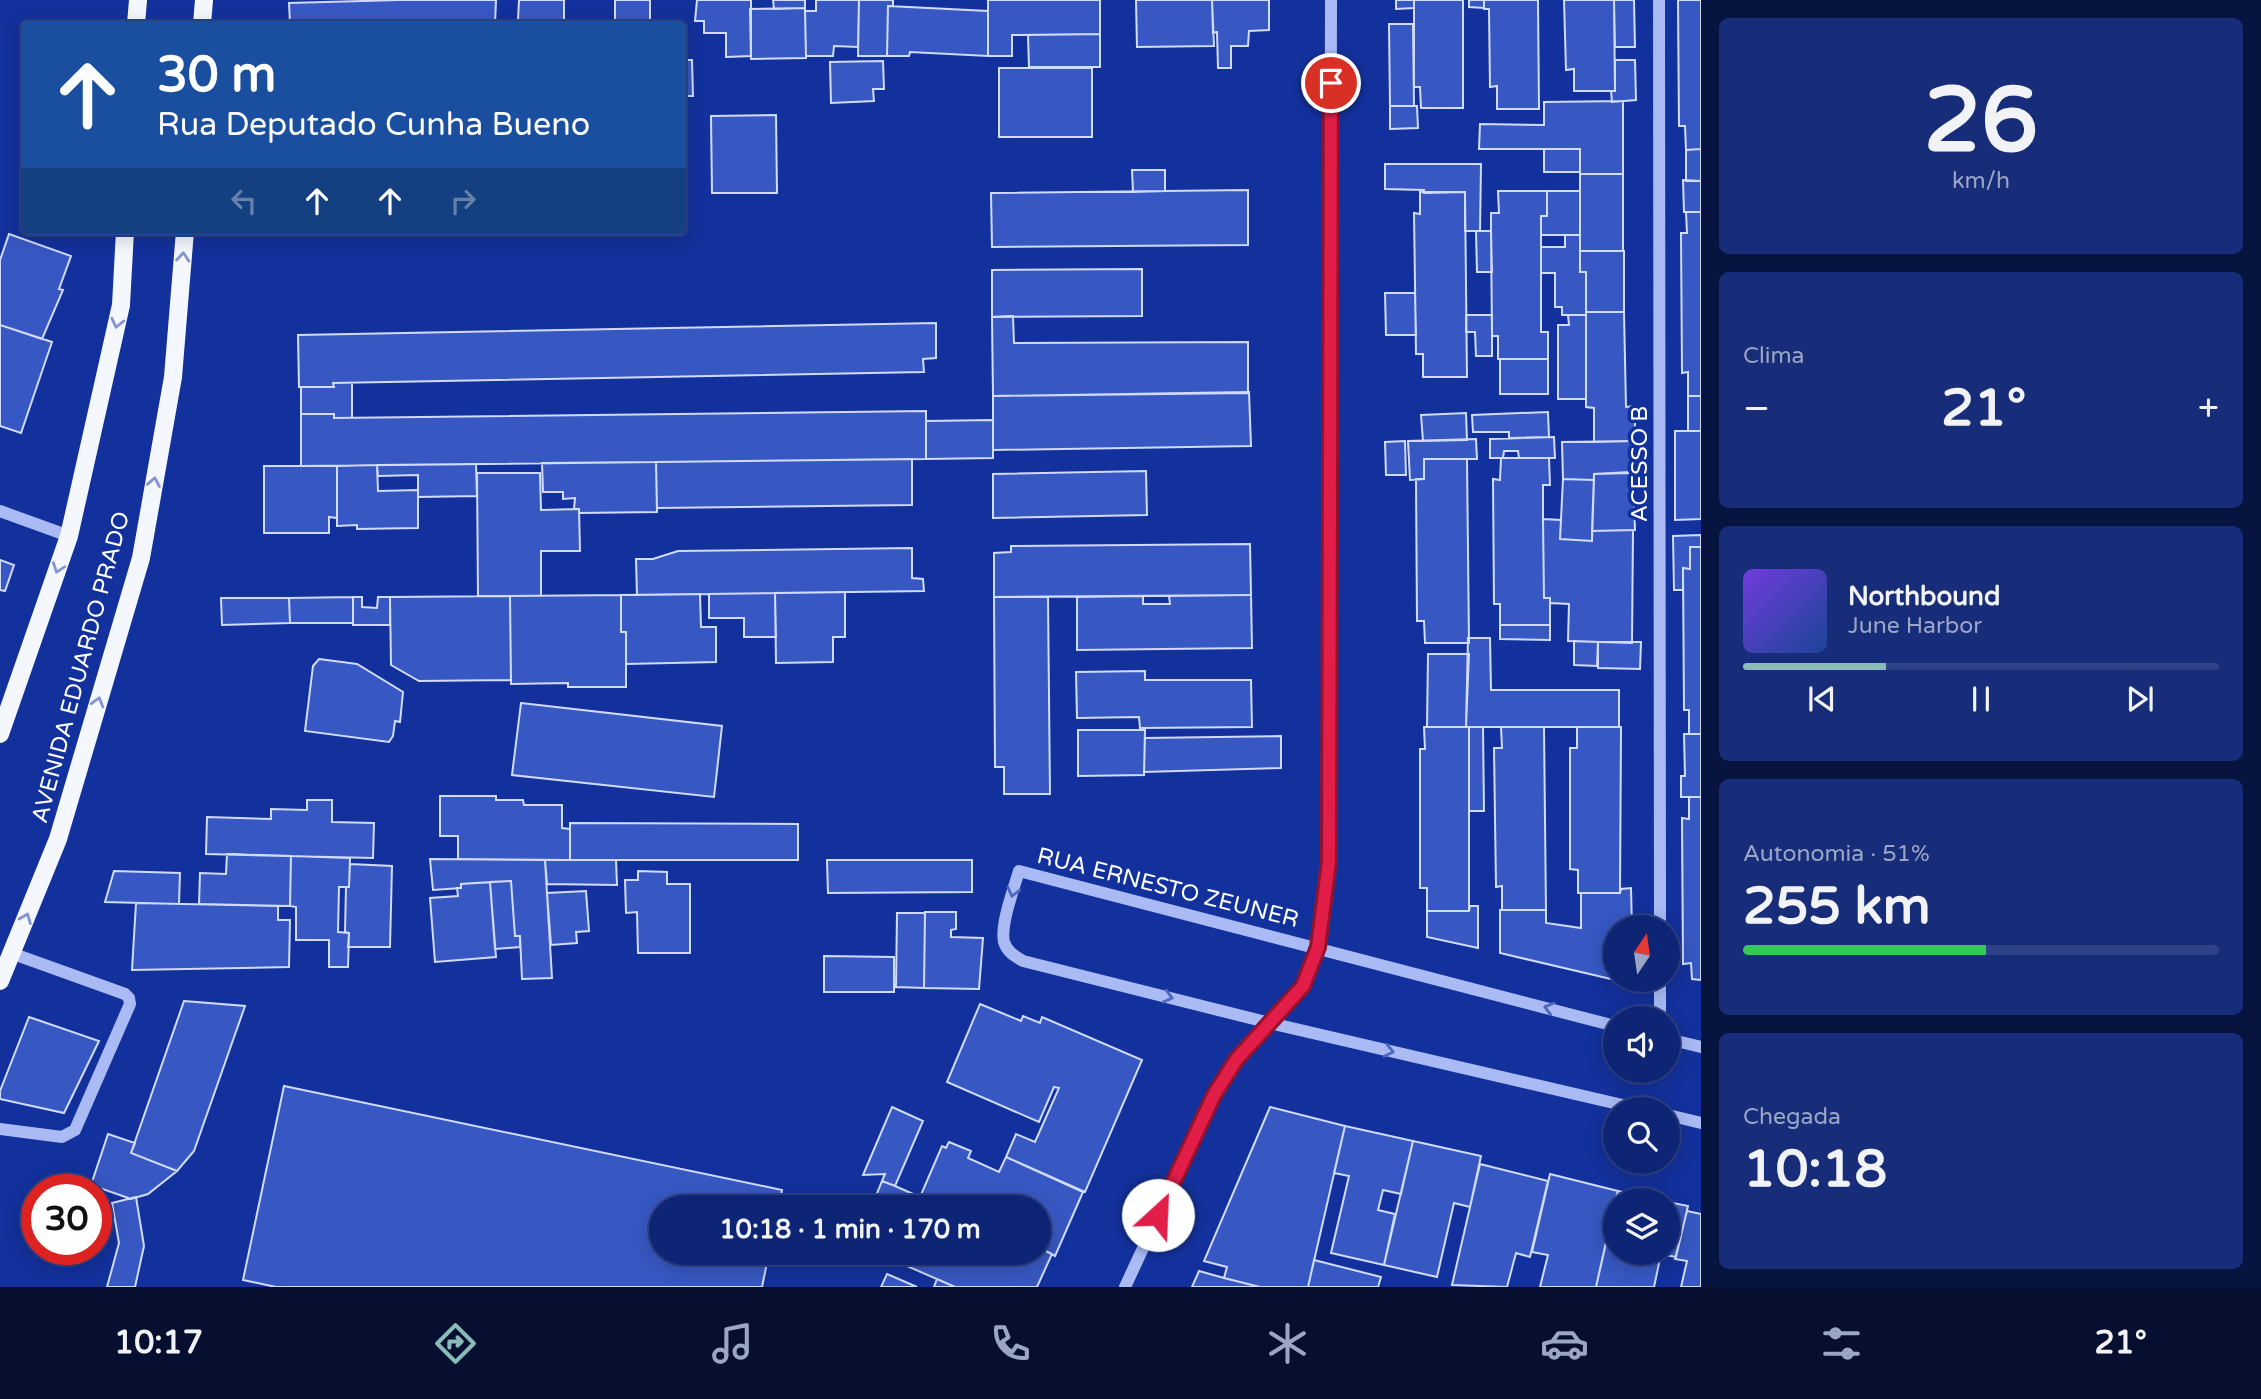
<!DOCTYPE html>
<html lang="pt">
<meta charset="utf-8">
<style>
:root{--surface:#0e2575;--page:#172d7a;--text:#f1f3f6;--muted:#9ba5c5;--line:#2e4287;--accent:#8bbbb9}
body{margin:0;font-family:"Varela Round",sans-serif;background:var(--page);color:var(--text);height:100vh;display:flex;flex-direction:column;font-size:26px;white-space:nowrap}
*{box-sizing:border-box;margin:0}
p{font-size:23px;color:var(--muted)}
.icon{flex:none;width:38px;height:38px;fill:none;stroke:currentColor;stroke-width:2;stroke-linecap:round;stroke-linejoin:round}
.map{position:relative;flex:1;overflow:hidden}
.panel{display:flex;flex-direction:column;gap:18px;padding:18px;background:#081440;width:560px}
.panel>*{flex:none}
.guide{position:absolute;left:21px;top:21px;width:665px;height:214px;border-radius:7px;box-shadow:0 4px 18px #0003,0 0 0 2px var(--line);background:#1a4fa0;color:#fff;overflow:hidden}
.needle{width:46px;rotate:13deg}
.buttons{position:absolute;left:1603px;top:915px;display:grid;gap:14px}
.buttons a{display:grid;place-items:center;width:77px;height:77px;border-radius:50%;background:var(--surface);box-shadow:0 4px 18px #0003,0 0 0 2px var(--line);font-size:35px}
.speed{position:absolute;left:21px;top:1174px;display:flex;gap:14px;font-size:35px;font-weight:700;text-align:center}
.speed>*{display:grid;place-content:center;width:91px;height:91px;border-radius:50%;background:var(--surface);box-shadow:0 4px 18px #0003,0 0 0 2px var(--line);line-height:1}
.speed .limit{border:10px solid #d22;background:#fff;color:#111}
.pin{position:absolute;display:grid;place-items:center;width:60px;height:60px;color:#fff;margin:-30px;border:4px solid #fff;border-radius:50%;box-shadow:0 2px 7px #0007}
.me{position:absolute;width:77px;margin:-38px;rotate:25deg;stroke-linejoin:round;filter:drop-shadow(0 0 5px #0008)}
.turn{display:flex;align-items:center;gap:24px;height:147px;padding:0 21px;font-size:32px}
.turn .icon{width:91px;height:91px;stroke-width:2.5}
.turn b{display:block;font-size:49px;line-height:60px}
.lanes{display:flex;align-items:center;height:66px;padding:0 21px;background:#0003;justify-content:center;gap:35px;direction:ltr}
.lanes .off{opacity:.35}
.big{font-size:52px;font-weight:800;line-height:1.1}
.panel .widget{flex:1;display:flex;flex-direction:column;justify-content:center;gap:10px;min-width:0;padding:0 24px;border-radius:10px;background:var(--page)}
.panel .dial{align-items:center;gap:0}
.dial b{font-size:91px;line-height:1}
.song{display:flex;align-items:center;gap:21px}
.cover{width:84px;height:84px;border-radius:10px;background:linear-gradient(135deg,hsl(260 70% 55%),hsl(220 70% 35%))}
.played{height:7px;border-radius:4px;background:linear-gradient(90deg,var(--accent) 30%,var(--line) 30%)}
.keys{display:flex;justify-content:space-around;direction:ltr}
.heat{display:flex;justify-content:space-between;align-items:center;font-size:38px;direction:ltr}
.charge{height:10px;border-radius:5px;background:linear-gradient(90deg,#34c759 51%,var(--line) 0)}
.trip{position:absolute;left:649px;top:1195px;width:402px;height:70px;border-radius:35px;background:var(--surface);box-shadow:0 4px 18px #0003,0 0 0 2px var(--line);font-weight:800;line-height:70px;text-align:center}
.tabs{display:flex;height:112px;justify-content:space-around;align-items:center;background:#060f2f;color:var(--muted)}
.tabs .icon{width:49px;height:49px}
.tabs .selected{color:var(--accent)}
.tabs b{font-size:32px;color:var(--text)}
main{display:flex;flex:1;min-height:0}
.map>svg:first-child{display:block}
.building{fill:#3758c2;stroke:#d1dbfd;stroke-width:2}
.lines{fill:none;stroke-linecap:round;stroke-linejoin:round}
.minor{stroke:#a9baf4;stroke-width:12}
.major{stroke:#f5f7ff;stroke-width:18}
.oneway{stroke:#8494ce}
.oneway2{stroke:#4f68bf}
.route-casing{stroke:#92132f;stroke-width:18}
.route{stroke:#e11d48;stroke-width:12}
.labels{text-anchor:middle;stroke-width:7;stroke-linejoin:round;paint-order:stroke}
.street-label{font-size:23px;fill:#fff;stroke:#13319c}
</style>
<main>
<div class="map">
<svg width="1701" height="1287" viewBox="0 0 1701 1287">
<rect width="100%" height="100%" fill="#13319c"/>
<path class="building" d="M399,0H496L495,24H290L289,3Z
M519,0H564V21L518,20Z
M615,0H650V24H615Z
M697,0H751V56L726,57V33H704V21H695Z
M773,0H805V8L774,9Z
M816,0H859L858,47L834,46L833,56H806L805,11H816Z
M859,0H893V6H888L887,56H858Z
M988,0H1100V34L1012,35V56H988Z
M1136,0H1212L1214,46L1137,47Z
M1212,0H1269V30L1249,31L1248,46H1231V68H1218L1217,32L1213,33Z
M1396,0H1414V8L1396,9Z
M1414,0H1463V108H1421L1420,87H1414Z
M1469,0H1484V8L1469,7Z
M1484,0H1538L1539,109H1497V86L1490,87L1489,9H1484Z
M1564,0H1614L1615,91H1574V69L1566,70Z
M1614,0H1634L1635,47H1615Z
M1678,0H1701V149L1686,150L1685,126H1679Z
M888,6L988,11V56L910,52L909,56H887Z
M805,8L806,58L751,59L750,9Z
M1389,24H1413L1414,106H1390Z
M1100,34V67H1029L1028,35Z
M682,60H692L693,96H682Z
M1615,60H1635L1636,100L1612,102L1611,91H1615Z
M883,61L884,89H873L874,101L831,103L830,62Z
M999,68H1092V137H999Z
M1623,101V174H1580V149H1479L1480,124L1544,125V102Z
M1390,106H1417L1418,128L1390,129Z
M776,115L777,193H712L711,116Z
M1544,149H1580V172H1544Z
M1701,149V181H1686V150Z
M1385,164H1481L1480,231H1465V192L1424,193V190L1385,189Z
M1132,170H1165V191L1133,192Z
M1580,174H1623V251H1580Z
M1683,180L1701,181V212H1684Z
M1248,190V245L992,247L991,193Z
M1498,191H1547V216H1541V332H1548V359H1498V336H1492L1491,231V213H1499Z
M1547,191H1580V235H1541V216H1547Z
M1420,192H1465L1467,377H1423V354H1416L1414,213L1420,214Z
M1686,212H1701V396H1688V372L1682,373L1681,233H1687Z
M1476,231H1491L1492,272H1477Z
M9,234L71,256L59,289L63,290L42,339L0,325V260Z
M1565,235H1580V272H1586V315H1562V307H1555V273H1541V247H1565Z
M1580,251H1624V312H1586V272H1580Z
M1142,269V316L992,317V270Z
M1385,293H1415L1416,335H1386Z
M1586,312H1624L1626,407L1635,406V441L1594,442V408L1586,407Z
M1466,315H1492V356H1476L1475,332H1466Z
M1568,315H1586V399H1558V325H1569Z
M1013,316L1014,343L1248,342V393L993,396L992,317Z
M936,323V358L923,359L924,372L333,383L334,387H299L298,335Z
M0,325L52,342L21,433L0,426Z
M1500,359H1548V394H1500Z
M333,383H352V418H334V414H301V387H334Z
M1249,392L1251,446L993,450V396Z
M1688,396H1701V431H1688Z
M926,411V459L301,466V414H334V418Z
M1548,412L1549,437L1509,438V432H1473L1472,415Z
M1466,413L1467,440L1423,441L1421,415Z
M993,420V458L926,459V421Z
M1675,431H1701V519L1675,520Z
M1554,437L1555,458H1519L1518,451H1504L1503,458H1490V439Z
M1476,439L1477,459H1424V479L1410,480L1408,441Z
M1405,441L1406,475H1386L1385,442Z
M1631,441V472L1594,474V480L1563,479L1562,442Z
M1501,458H1549L1550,485H1543V519L1544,598H1550V625H1500V604H1494L1493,479L1500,480Z
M912,459V505L657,508L656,462Z
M1424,459H1467L1469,643H1425L1424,621H1417L1416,479H1424Z
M656,462L657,512L579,513V509H574L575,498L563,499V492H543L542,463Z
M476,464L477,496L418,497V475L378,476L377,465Z
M377,465L378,491L418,490V528L357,529V525L337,526V466Z
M264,466H337V518L329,517V533H264Z
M1146,471L1147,515L993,518V474Z
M477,473H540L541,510L579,509L580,551H541V596H478Z
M1633,473L1635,530L1592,531L1594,474Z
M1563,479L1594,480L1592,541L1560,539Z
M1543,519L1561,520L1560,539L1592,541V531L1633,530L1632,643L1568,641L1569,604L1550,603V598H1544Z
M1701,535V547H1690V569L1683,568V590H1674L1673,536Z
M1250,544L1251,595L994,597V553L1011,552V546Z
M1690,547H1701V734H1689V710H1684L1683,568L1690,569Z
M912,548V578L923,579L924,591L637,595L636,559H653L678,551Z
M0,560L14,565L5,591L0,590Z
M845,592V637H833V662L776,663L775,593Z
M775,593L776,637H744V618H709V594Z
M700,594L701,627H716V662L626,664V632H621V595Z
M621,595V632H626V687H568V683L511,684L510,596Z
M1251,595L1252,648L1077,650V597L1143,596V604H1170L1169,596Z
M510,596L511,680L419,681L391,665L390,597Z
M353,597V623H290L289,598Z
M353,597H362V607L377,608L378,597H390V625H353Z
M994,597H1048L1050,794H1004V767H995Z
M221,598H289L290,623L222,625Z
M1500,625H1550V640L1500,639Z
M1468,638H1490L1491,690H1619V727H1466Z
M1574,641L1598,642L1597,666L1574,665Z
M1598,642H1641L1640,669L1598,668Z
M1428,654H1469L1466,727H1427Z
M319,659L357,664L403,692L400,722L395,721L393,736L389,742L305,731L313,666Z
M1145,671V680H1251L1252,727L1140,728L1139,717L1077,718L1076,672Z
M521,703L722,726L714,797L512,775Z
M1424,727H1469V911H1427V888H1420V749H1425Z
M1469,727H1483L1484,811H1469Z
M1501,727H1544L1546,910H1502V886L1496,887L1494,748H1502Z
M1577,727H1621L1620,893H1578V870L1570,869V748H1577Z
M1078,730H1145L1144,775L1078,776Z
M1684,734H1701V797H1681V776H1685Z
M1281,736V768L1144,772L1145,738Z
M440,796H496V800H523L524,805H562V828L570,829V860L458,859V836H440Z
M1689,797H1701V980L1692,979L1691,963L1683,964L1682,818L1689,819Z
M307,800H332V822L374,823L373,858L206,854L207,817L271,819V809L307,810Z
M570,823L798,824V860H570Z
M227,854L291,856L290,906L199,904L200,873L226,874Z
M291,856L350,858L349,887H339L338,932L349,933L348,967H329V940H296V907L290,906Z
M430,859L545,860L552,978L522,979L520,936H515L511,881L461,884V888L433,890Z
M545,860H616L617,885L547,884Z
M827,860H972V892L828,893Z
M350,864L392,866L390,947H348L349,933L345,932L346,887H349Z
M114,871L180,873L179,904L105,902Z
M638,871L667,872V884H690V953H638L637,912L626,913L625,880H638Z
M511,881L515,936H520V947L495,949L490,882Z
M490,882L496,957L435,962L430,898L458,896L457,888H461V884Z
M1631,888L1632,928H1615V980L1500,953V910H1546V923L1581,928V893H1620L1621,889Z
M586,891L589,931L576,932L577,943L551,945L547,893Z
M136,903L278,906V920H290L289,967L132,970Z
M1470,906H1478V948L1427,937V911H1469Z
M925,912H956V929L951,930V937L983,938L979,989L924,988Z
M897,913H925L924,988L896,987Z
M824,956L894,957V992H824Z
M1617,980H1641V985Z
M184,1001L245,1006L194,1151L177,1171L131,1153Z
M980,1004L1021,1021L1023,1016L1040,1023L1042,1017L1142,1060L1085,1192L1006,1157L1016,1134L1035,1142L1059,1088L1054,1087L1039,1122L947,1082Z
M29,1017L99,1041L64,1113L0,1099V1091Z
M284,1086L782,1190L779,1208H662V1253H769L762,1287H276L243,1280Z
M892,1107L923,1121L895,1186L882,1181L885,1174L863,1175Z
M1270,1107L1345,1126L1308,1287H1260L1224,1278L1227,1267L1204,1261Z
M1345,1126L1413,1141L1401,1194L1383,1190L1378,1210L1395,1214L1384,1265L1331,1253L1349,1176L1334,1173Z
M108,1134L135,1143L131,1153L177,1171L148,1194L131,1199L91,1185Z
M1413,1141L1481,1156L1470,1207L1454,1203L1437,1277L1384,1265Z
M949,1142L971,1151L968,1158L999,1172L1006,1157L1083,1192L1055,1256L1040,1248V1208H945L920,1197L942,1146L946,1148Z
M1480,1164L1548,1181L1530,1257L1516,1253L1507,1287L1452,1285Z
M1550,1174L1618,1191L1596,1287H1540L1548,1255L1532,1252Z
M882,1181L895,1186L945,1208H871Z
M1618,1191L1661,1200H1615Z
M136,1197L144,1246L135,1287H107L119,1243L112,1203Z
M1615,1201V1253H1668V1202L1688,1206L1676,1257L1661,1254L1654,1287H1596Z
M1687,1211L1701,1214V1287H1681L1687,1261L1675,1259Z
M1040,1248L1052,1254L1037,1287H955L891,1259L893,1253H1040Z
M1314,1260L1381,1277L1378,1287H1308Z
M1199,1271L1224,1278L1260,1287H1192Z
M887,1274L917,1287H881Z
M937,1279L955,1287H934Z"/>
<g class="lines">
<path class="minor" d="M1659,0L1660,928
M0,511L69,536
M1660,980V1018
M1615,1026L1019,871C1014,888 1000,925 1004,942C1007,952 1015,956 1023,961L1270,1023L1644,1110
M1668,1039L1701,1047
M1668,1115L1701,1123
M0,1129L62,1137L75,1130L130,1004L129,998L125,994L11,953
M1125,1287L1214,1095L1236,1060L1303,986L1318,947L1329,862L1331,0"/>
<path class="major" d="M136,24L138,0
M202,24L204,0
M0,734L69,536L121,305L125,231
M0,981L58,839L141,558L173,377L185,231"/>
</g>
<defs><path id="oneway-chevron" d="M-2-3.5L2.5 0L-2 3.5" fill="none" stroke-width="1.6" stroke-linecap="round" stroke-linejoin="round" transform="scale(1.75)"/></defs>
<g class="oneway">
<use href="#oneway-chevron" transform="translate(183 257) rotate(-85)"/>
<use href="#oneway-chevron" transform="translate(117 323) rotate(103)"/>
<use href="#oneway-chevron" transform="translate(154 482) rotate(-80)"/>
<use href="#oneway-chevron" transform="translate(58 568) rotate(109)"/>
<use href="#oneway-chevron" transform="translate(98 702) rotate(-74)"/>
<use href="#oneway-chevron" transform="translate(26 918) rotate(-68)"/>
</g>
<g class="oneway2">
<use href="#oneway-chevron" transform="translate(1013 892) rotate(104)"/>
<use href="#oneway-chevron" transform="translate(1168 997) rotate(14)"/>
<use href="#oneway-chevron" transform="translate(1549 1008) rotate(-165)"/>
<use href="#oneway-chevron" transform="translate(1389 1051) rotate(13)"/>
</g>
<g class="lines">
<g class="route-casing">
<path id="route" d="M1158,1215L1214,1095L1236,1060L1303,986L1318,947L1329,862L1331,83"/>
</g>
<use href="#route" class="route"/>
</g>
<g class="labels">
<g class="street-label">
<text transform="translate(1639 464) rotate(-90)" y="8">ACESSO B</text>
<text transform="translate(80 667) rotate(-75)" y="8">AVENIDA EDUARDO PRADO</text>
<text transform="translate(1168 887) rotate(14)" y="8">RUA ERNESTO ZEUNER</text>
</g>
</g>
</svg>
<div class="buttons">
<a><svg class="needle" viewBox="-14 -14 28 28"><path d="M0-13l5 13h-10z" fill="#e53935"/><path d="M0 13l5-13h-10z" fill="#9ba5c5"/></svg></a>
<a><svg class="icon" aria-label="sound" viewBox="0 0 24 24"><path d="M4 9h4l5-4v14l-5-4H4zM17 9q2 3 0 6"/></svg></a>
<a><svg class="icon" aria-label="search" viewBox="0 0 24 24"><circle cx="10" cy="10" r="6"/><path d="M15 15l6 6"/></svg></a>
<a><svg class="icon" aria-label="layers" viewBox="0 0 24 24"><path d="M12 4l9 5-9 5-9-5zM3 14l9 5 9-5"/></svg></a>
</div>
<div class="speed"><div class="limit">30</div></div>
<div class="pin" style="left:1331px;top:83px;background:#d93025"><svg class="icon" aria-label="arrive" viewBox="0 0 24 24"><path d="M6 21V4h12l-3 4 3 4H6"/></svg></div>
<svg class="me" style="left:1158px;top:1215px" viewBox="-20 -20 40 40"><circle r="19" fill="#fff"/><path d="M0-13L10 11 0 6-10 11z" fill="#e11d48"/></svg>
<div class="trip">10:18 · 1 min · 170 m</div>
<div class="guide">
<div class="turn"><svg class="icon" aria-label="ahead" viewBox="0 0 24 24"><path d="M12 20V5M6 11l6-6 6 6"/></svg><div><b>30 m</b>Rua Deputado Cunha Bueno</div></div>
<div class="lanes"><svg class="icon off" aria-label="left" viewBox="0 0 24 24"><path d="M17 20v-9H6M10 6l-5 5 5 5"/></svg><svg class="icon" aria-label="ahead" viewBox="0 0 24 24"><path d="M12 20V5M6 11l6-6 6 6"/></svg><svg class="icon" aria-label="ahead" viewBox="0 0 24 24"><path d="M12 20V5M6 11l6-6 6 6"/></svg><svg class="icon off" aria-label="right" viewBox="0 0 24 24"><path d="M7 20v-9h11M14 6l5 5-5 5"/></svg></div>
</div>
</div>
<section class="panel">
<div class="widget dial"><b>26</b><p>km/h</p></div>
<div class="widget"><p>Clima</p>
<div class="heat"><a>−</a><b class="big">21°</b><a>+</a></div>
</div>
<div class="widget">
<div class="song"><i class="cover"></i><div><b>Northbound</b><p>June Harbor</p></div></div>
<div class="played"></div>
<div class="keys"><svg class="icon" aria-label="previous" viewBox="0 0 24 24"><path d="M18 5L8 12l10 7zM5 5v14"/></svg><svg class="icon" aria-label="pause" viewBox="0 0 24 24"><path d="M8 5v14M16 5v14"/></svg><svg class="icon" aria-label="next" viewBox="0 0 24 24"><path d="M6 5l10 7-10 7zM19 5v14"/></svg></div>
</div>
<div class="widget"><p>Autonomia · 51%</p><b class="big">255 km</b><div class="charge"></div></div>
<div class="widget"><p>Chegada</p><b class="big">10:18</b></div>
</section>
</main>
<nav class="tabs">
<b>10:17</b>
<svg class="icon selected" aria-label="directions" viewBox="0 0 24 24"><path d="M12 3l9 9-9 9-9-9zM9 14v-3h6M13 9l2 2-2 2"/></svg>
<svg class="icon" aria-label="music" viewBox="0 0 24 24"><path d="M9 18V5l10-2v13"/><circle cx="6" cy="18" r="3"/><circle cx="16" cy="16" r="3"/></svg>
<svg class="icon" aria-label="phone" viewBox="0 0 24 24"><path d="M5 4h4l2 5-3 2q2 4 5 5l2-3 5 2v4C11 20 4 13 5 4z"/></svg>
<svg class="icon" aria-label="climate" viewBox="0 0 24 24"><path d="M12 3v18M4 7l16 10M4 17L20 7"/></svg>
<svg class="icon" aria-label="car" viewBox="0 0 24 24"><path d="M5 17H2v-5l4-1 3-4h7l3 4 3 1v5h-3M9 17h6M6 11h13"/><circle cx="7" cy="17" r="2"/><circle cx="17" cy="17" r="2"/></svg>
<svg class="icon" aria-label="filters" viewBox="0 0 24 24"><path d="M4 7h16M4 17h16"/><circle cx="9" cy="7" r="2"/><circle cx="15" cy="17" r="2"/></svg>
<b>21°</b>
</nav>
